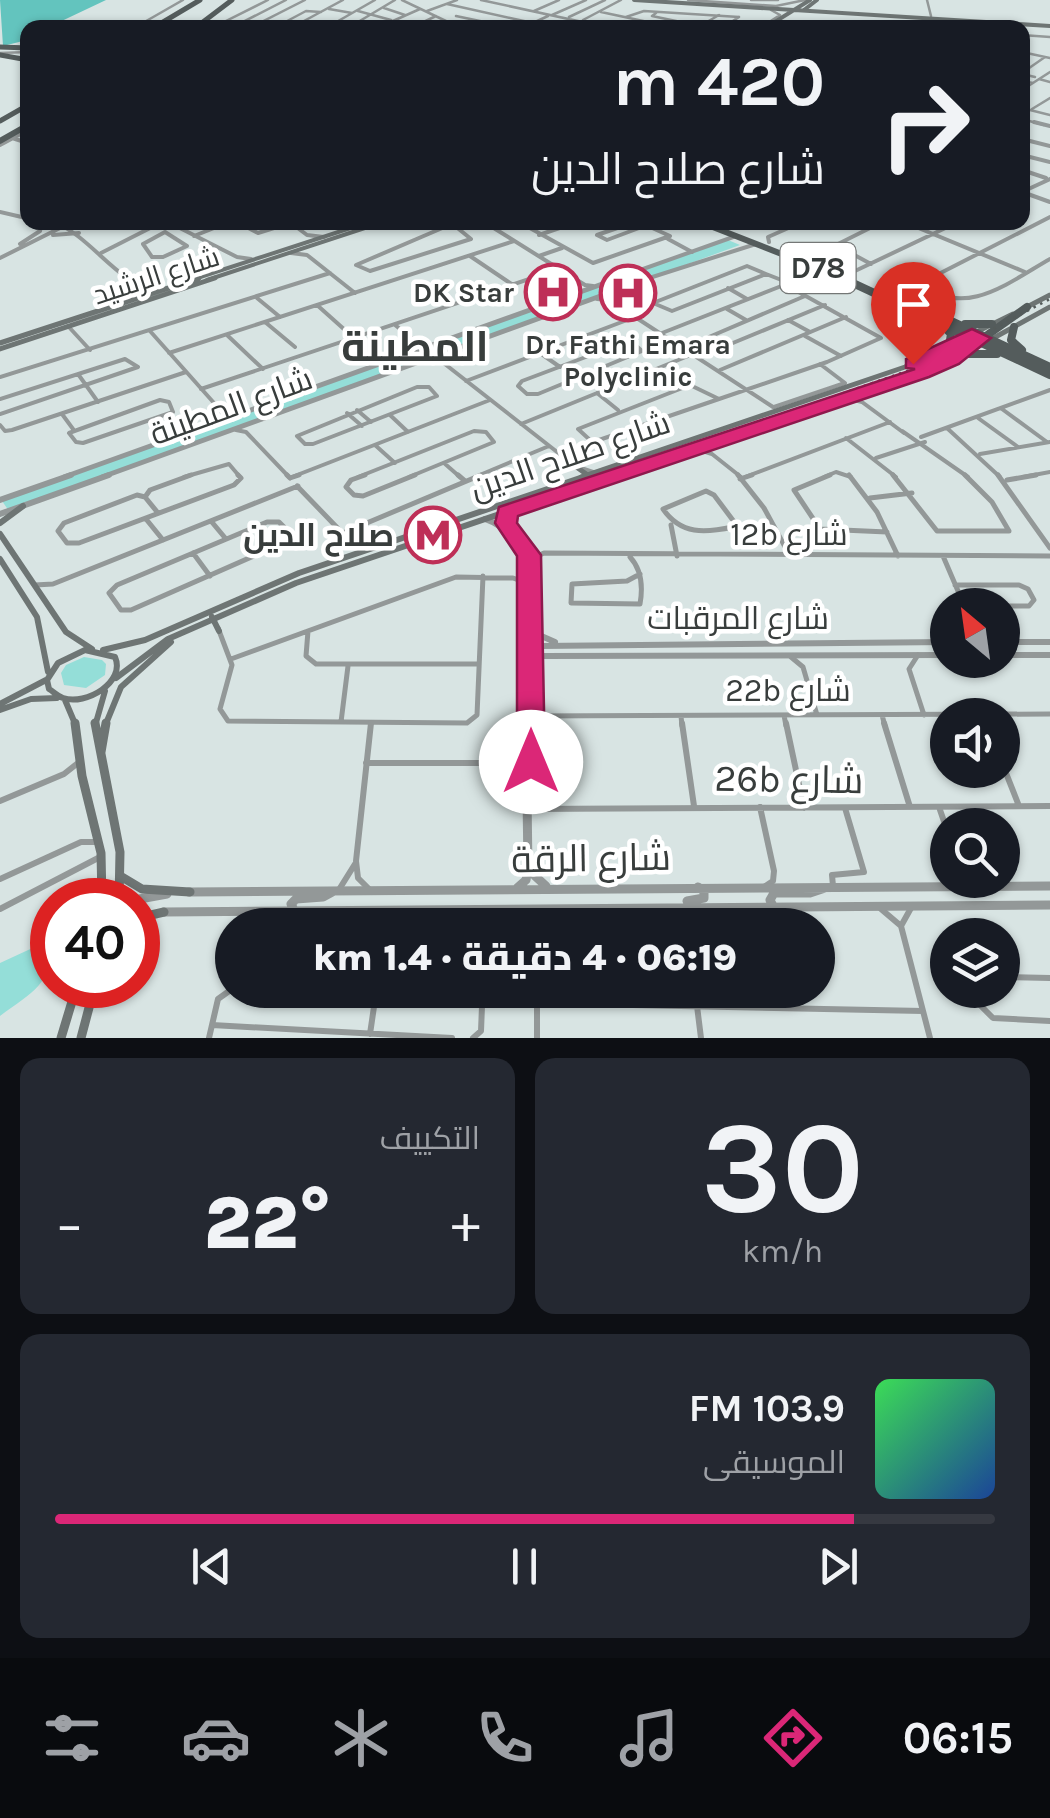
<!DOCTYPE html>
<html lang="ar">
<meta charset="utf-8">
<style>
:root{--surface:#171b24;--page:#242831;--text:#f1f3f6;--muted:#9ea1a6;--line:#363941;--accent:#db2777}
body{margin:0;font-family:Karla,Cairo,sans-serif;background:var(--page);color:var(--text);direction:rtl;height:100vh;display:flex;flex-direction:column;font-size:38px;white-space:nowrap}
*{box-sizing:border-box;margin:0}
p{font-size:32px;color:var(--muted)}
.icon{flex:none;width:55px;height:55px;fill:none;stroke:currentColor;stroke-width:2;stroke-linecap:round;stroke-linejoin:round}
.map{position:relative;height:1038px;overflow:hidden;direction:ltr}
.details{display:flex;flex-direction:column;gap:20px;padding:20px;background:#0d0f14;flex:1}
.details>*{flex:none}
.banner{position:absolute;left:20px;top:20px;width:1010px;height:210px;border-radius:20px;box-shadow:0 2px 8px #0004;direction:rtl;background:#171b24;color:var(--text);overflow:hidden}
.needle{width:65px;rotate:331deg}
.tools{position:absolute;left:930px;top:588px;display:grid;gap:20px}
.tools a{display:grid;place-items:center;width:90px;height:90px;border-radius:50%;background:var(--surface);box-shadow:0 2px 8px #0004;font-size:50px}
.speed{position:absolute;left:30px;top:878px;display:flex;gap:20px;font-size:50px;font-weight:700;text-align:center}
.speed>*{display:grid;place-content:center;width:130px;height:130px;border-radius:50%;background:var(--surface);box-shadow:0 2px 8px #0004;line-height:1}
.speed .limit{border:15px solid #d22;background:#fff;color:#111}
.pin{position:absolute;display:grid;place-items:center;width:85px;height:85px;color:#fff;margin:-102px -42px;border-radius:50% 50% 50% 0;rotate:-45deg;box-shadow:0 0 10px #0007}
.pin .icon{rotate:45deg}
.me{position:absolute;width:110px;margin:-55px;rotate:0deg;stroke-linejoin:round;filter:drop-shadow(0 0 8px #0008)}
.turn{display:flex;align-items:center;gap:35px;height:210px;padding:0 40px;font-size:45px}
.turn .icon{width:130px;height:130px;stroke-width:2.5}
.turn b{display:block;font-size:70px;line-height:85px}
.big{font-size:75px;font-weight:800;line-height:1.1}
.details .widget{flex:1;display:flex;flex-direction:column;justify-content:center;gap:15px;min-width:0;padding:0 35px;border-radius:20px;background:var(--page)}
.details .dial{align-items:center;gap:0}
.dial b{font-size:130px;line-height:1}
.song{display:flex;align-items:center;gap:30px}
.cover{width:120px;height:120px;border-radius:15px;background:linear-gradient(135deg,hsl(130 70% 55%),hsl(220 70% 35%))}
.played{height:10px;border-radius:5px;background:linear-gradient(90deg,var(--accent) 85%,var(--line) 85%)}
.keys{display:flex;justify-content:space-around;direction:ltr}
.heat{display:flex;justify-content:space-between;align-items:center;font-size:55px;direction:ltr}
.details .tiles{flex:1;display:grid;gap:20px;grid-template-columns:1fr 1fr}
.widget:last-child{grid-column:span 2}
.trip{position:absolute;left:215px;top:908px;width:620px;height:100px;border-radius:50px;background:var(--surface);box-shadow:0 2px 8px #0004;font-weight:800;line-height:100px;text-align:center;direction:rtl}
.tabs{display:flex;height:160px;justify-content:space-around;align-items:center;background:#090b0e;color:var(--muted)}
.tabs .icon{width:70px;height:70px}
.tabs .active{color:var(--accent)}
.tabs b{font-size:45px;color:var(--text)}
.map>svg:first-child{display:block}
.green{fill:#94ded8}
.water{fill:#63c4be}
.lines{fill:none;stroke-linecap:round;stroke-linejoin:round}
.minor-far3{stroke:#939898;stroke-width:2.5}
.minor-far2{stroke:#939898;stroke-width:4}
.minor-far1{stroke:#939898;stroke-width:5}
.minor{stroke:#939898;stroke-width:6}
.tertiary-far3{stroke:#939898;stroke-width:4}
.tertiary-far2{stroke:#939898;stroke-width:5}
.tertiary-far1{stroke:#939898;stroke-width:6}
.tertiary{stroke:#939898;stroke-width:9}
.secondary-far3{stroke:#6e7574;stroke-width:4}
.secondary-far2{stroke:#6e7574;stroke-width:5}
.secondary-far1{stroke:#6e7574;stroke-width:6}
.secondary{stroke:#6e7574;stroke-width:9}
.primary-far2{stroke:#545c5c;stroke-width:5}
.primary-far1{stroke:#545c5c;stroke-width:6}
.primary{stroke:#545c5c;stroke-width:8}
.rail{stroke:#545b5a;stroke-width:2.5;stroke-dasharray:2.5 5;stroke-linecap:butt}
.route{fill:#db2777;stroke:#8e194d;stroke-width:2.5}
.labels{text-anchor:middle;stroke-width:9;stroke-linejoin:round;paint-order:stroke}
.far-street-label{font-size:28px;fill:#383d3c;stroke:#fff}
.far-poi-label{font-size:28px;font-weight:bold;fill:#383d3c;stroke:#fff;text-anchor:end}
.shield{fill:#fff;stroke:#747776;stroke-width:2.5}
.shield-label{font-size:30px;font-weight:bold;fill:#383d3c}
.street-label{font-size:32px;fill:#383d3c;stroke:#fff}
.poi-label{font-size:32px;font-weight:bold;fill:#383d3c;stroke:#fff;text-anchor:end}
.near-street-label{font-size:38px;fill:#383d3c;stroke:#fff}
.district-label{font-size:42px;font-weight:bold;fill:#383d3c;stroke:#fff}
</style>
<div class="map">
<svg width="1050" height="1038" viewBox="0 0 1050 1038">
<rect width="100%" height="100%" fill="#d8e4e3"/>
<path class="green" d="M728,240L740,245L9,511L2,501Z
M84,657L102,660L106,664L105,675L86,688L64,685L61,673L66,665Z
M52,939C53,984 34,991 0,1016V963Z"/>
<path class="water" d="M0,0H106L49,27L28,28L27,40L3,46Z"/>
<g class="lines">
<path class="minor-far3" d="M402,0L448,22L473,28
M481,0L610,28
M688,0L776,6L805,0
M751,0H778
M927,0L931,16
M447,4L533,23
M384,8L405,15
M329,9L352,13
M358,11L391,20
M427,11L457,0
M534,11L559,0
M601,12L676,28
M656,13L652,16L700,26L719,15
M552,15L586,0
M456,16L494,24
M569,17L605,0
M626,17L644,11L739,17
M583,20L621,0
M969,23L970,28
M141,24L183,0
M136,28L148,25L145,28
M212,28L268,0
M231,28L286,0
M250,28L305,0
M274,28L306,11L321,12
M291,28L343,0
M326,28L375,0
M348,28L395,0
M377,28L420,9
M411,28L436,16
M522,28L548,16
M722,28L739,17
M760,28L780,15L771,10
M821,28L834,23L910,28
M1022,35L1050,37
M24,44L28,45
M1022,52L1050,58
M0,53L28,52
M1022,73L1045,57
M1022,74L1035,77
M1039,79L1050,82
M1022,81L1033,83
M1022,90L1050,72
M1022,108L1050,115
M1032,109L1050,98
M1022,119L1044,125"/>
<path class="minor-far2" d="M1034,122L1050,126
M12,138L28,143
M1022,139L1050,146
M0,145L28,130
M1022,170L1046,178
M1022,192L1050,179
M1025,193L1050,202
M0,212L26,218
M1050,217L923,282C962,321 1011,281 1050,259
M54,222C93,238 115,282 156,291
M168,222L237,257L251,259
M237,222L258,233L293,222
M484,222L585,285L593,286
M519,222L593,263L670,236L639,222
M774,222L790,227
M904,222L1025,272
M291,223L307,235L324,237
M626,225L639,228L607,240L597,235Z
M447,226H455L471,239L370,271L356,265Z
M165,232L187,246L163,257H152L143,244Z
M539,235L577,222
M194,236L229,222
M668,239L692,252
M769,242L768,237L802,222
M101,253L162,222
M291,253L307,255L355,293
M470,256L513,285
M539,256L562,248
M871,264L836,245L882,222
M747,266L766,274L672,311L653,303Z
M841,271H855L958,222
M766,274L784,281
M784,281L813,269
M728,288L747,299
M805,296L709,337L728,345L825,305
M257,298L280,317
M597,299L609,300L773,407
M317,305L355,339
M727,309L746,320
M788,320L810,332
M265,322L295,347
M395,325L419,344L431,345
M68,326L90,350
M150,331L222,412L235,415
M662,333L784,285
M227,335L263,369
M805,336L841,356
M623,343H633L642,351L538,394H527L518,386L522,381Z
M169,353L514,241
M540,353L560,367
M430,359L441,361L575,466L596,473
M605,367L624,382
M720,370L846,317
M78,374L98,402
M0,377L330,273
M466,381L635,317
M690,385L719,399L599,440H590L578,429Z
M417,387H429L437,396L313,444H305L297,436Z
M201,389L559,269
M597,393L618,410
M846,398L862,402L904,433
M0,399L125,359L138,367L0,414
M719,399L827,362L881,338L786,285
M160,400L169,402L173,412L83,443L76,442L69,433Z
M774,407L845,383L820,364
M1002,409L1047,442
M357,410L371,422
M347,413L362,426
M62,414L73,429
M390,415L408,432
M978,418L1018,447
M521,424L693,354
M0,425L5,431L12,430L186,372
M948,429L1000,477
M236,430L246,432L289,477
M902,431L968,477
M921,437L1050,390
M846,438L896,477
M375,445L395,463
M696,449L712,454L741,477
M980,454L1050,442
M876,458L925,442
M444,463L460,477
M184,477L229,464L240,477
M292,477L490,400
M358,477L474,431L486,432L494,442L409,477
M475,477L549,446
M745,477L890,422
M824,477L836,472L851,477
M1023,477L1050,472"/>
<path class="minor-far1" d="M287,475L290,478
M365,475L351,480L346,487L354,495L363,496L415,475
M458,475L465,481
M738,475L764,508L790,556
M830,475L794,490L820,529L887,532
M849,475L877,512L898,556
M893,475L937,531H1009L992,502L965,475
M998,475L1050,548
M290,478L299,475
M740,479L752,475
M1007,480L1036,475
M297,486L353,544L366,549
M706,491L714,495L735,523L733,527C705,533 681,535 663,509Z
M145,497L158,513
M145,497L137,495L64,523L58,531L67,543H79L234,485L241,478L238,475
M145,497L150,490L191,475
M870,498L912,493
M146,519L163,540
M211,521L226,539
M267,522H279L290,533V540L131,610H121L109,593L117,585Z
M671,525L677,556
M343,533L481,475
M193,553L210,576
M943,556L964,605
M630,557C642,570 643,587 640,604L571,603L572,584L627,581L640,574
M529,560L544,553L1050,556
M35,585L53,584L298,486
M955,585H1019L1028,589L1034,600L1029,606H1002
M218,628L232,665L220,709L228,721L467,723L477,715L483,576
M308,631L306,656L316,664H479
M918,655L909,669L924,715
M791,657L803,667L817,715
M231,659L456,577L513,578L524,582
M784,715L786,726
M882,715L885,726
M528,716L1050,714
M681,716L682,726
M341,722L348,666"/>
<path class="minor" d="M682,723L694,806
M786,723L804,808
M884,723L910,807
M366,763H528
M1002,763L1019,806
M0,801L64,774L78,763
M760,807L774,871L773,881L764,887
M939,807L948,833
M527,809L1050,806
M0,879L81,842H99
M833,886L832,875L864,872L845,808
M340,888L355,864
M369,889L358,878L356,861L371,723
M0,909L100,857
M881,909L901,926L930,1038
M524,911L535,925
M542,925L551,911
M901,926L911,908
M1002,977L1050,978
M281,990L474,998L482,1006L481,1031L473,1038
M537,990V1038
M972,990L978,1003L993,1018L1050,1021
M537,1003L923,1011
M697,1006L701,1038
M212,1025L452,1038
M370,1034L376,993
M209,1038L218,999L232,989"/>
<path class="tertiary-far3" d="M1022,155L1050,162
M23,217L28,220
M53,235L79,233
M20,244L40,231L41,226L35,222
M0,258L72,222
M612,280L736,236
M643,280L756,244"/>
<path class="tertiary-far2" d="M64,477L619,278
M102,477L650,278"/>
<path class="tertiary-far1" d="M0,500L71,475
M507,512L505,521L529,555V622
M0,514L109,475
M485,519C529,534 525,579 524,618
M524,614L528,649L542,656L948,655
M530,631L555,642
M1002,642H1050
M530,654L531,726
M525,655L526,726
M1002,655H1050
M525,657L541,646L948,642"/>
<path class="tertiary" d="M531,723V782
M532,864L535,876L546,886
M517,888L526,880L528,869L526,723
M189,892L1050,886
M134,900L167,894
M687,901L704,898V891L698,887
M773,906L770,900L774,893H810L825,888
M293,908L291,904L296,899L323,897L334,891
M164,912L1050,905"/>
<path class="secondary-far3" d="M634,0L1050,26
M804,10L817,0
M765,28L810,0
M191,280L369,222
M207,280L383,222"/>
<path class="secondary-far2" d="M1025,308L1050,295
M0,343L199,278
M0,349L215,278
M968,352L1050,307
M575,466L589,476
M581,477L905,367L1013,314
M608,477L952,360"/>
<path class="secondary-far1" d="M0,523L23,506
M0,534L66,632L92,649
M0,559L37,617L48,672
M212,617L219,631
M85,650L115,657C126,682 86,706 63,698C57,696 54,692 49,689L47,680L58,663Z
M103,650L145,640L299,573L589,475
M116,678L168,639L296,583L615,475
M65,700L76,726
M0,704L46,680
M0,710L31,699L57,698
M95,726L105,691
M105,726L121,687L171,642"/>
<path class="secondary" d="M75,723L82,776L101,853L102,900
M95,723L120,852L119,900
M101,752L106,723
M122,877L142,889L190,892
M138,918L164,912
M61,1038L77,985
M81,1038L95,985"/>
<path class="primary-far2" d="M153,28L200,0
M195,28L232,0
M0,47L28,48
M0,55L28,60
M0,121L28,105"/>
<path class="primary-far1" d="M0,141L28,125
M700,222L848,280"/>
<path class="primary" d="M842,278L1050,375
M904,299L1050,367
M965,324H992
M944,327L951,334L949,346
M1014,327L1011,340L1022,350
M965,354H997
M952,360L1027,307"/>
<path class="rail" d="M715,438L924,365L1050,299"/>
</g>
<path class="route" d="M972,329L991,338L959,364L929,377L518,516L517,523L541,555L545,762L541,770L531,774L521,770L517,762V556L495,523L499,507L915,369L906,368V359Z"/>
<defs>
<g id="hospital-ring" transform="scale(2.875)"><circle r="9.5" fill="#fff" stroke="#be2f57" stroke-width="1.5"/><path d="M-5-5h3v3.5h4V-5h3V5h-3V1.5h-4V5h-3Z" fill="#be2f57"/></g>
<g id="metro-ring" transform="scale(2.875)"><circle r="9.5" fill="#fff" stroke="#be2f57" stroke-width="1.5"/><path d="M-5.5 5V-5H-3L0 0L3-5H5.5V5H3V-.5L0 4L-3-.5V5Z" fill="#be2f57"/></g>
</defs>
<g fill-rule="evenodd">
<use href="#hospital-ring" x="553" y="292"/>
<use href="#hospital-ring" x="628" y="293"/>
<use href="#metro-ring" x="433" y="535"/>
</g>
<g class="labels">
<g class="far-street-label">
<text transform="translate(156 275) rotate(-18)" y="10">شارع الرشيد</text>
</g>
<g class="far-poi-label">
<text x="514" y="302">DK Star</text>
<text x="628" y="354" text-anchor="middle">Dr. Fathi Emara<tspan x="628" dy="32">Polyclinic</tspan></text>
</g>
<rect class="shield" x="780.5" y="243" width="75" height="50" rx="8"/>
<g class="shield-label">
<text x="818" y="278">D78</text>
</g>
<g class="street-label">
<text transform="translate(231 406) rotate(-20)" y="11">شارع المطينة</text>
<text transform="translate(570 455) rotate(-19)" y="11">شارع صلاح الدين</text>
<text x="789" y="545">12b شارع</text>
<text x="738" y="629">شارع المرقبات</text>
<text x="788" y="701">22b شارع</text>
</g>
<g class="poi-label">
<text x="394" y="546">صلاح الدين</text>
</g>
<g class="near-street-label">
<text transform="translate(789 779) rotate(1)" y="13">26b شارع</text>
<text transform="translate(591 858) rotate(-1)" y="13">شارع الرقة</text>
</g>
<g class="district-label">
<text x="415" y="361">المطينة</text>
</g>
</g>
</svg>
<div class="tools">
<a><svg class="needle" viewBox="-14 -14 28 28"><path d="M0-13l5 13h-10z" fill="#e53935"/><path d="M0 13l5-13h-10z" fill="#9ea1a6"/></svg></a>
<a><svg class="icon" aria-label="sound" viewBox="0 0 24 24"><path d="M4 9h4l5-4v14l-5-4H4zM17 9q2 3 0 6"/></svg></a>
<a><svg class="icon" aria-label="search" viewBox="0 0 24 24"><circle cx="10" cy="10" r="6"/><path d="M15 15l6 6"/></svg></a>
<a><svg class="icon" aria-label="layers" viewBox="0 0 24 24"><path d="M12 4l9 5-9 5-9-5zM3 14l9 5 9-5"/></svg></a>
</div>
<div class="speed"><div class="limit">40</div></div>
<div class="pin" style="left:913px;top:364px;background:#d93025"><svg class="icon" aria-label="arrive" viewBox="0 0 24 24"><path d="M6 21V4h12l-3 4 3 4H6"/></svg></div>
<svg class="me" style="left:531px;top:762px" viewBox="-20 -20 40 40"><circle r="19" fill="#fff"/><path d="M0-13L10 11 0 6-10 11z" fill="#db2777"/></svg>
<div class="trip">06:19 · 4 دقيقة · 1.4 km</div>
<div class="banner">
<div class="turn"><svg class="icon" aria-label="right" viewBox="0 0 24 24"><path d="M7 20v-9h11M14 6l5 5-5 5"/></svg><div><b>420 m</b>شارع صلاح الدين</div></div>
</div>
</div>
<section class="details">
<div class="tiles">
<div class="widget dial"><b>30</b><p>km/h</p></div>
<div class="widget"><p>التكييف</p>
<div class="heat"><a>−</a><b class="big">22°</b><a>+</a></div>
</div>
<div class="widget">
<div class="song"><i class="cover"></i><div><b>103.9 FM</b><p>الموسيقى</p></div></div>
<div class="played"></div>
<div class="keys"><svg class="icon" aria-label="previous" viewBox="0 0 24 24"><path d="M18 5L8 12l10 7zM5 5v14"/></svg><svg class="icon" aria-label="pause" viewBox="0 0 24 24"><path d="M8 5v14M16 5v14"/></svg><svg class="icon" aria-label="next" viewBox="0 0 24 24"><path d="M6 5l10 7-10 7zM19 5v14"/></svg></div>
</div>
</div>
</section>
<nav class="tabs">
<b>06:15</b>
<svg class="icon active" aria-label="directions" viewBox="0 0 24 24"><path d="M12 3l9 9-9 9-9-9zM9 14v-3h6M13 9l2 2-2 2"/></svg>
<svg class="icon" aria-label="music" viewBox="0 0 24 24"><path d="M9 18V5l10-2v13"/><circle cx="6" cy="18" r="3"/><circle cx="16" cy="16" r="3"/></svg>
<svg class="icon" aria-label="phone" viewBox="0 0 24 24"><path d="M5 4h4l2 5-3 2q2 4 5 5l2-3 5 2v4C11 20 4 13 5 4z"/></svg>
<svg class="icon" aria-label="climate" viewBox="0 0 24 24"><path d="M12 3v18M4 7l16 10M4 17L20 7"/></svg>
<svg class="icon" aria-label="car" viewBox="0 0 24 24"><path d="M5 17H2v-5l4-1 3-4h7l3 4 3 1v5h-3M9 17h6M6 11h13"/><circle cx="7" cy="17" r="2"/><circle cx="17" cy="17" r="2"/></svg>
<svg class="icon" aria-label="filters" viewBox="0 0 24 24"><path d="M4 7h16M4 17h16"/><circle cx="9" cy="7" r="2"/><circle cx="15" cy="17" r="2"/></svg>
</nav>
